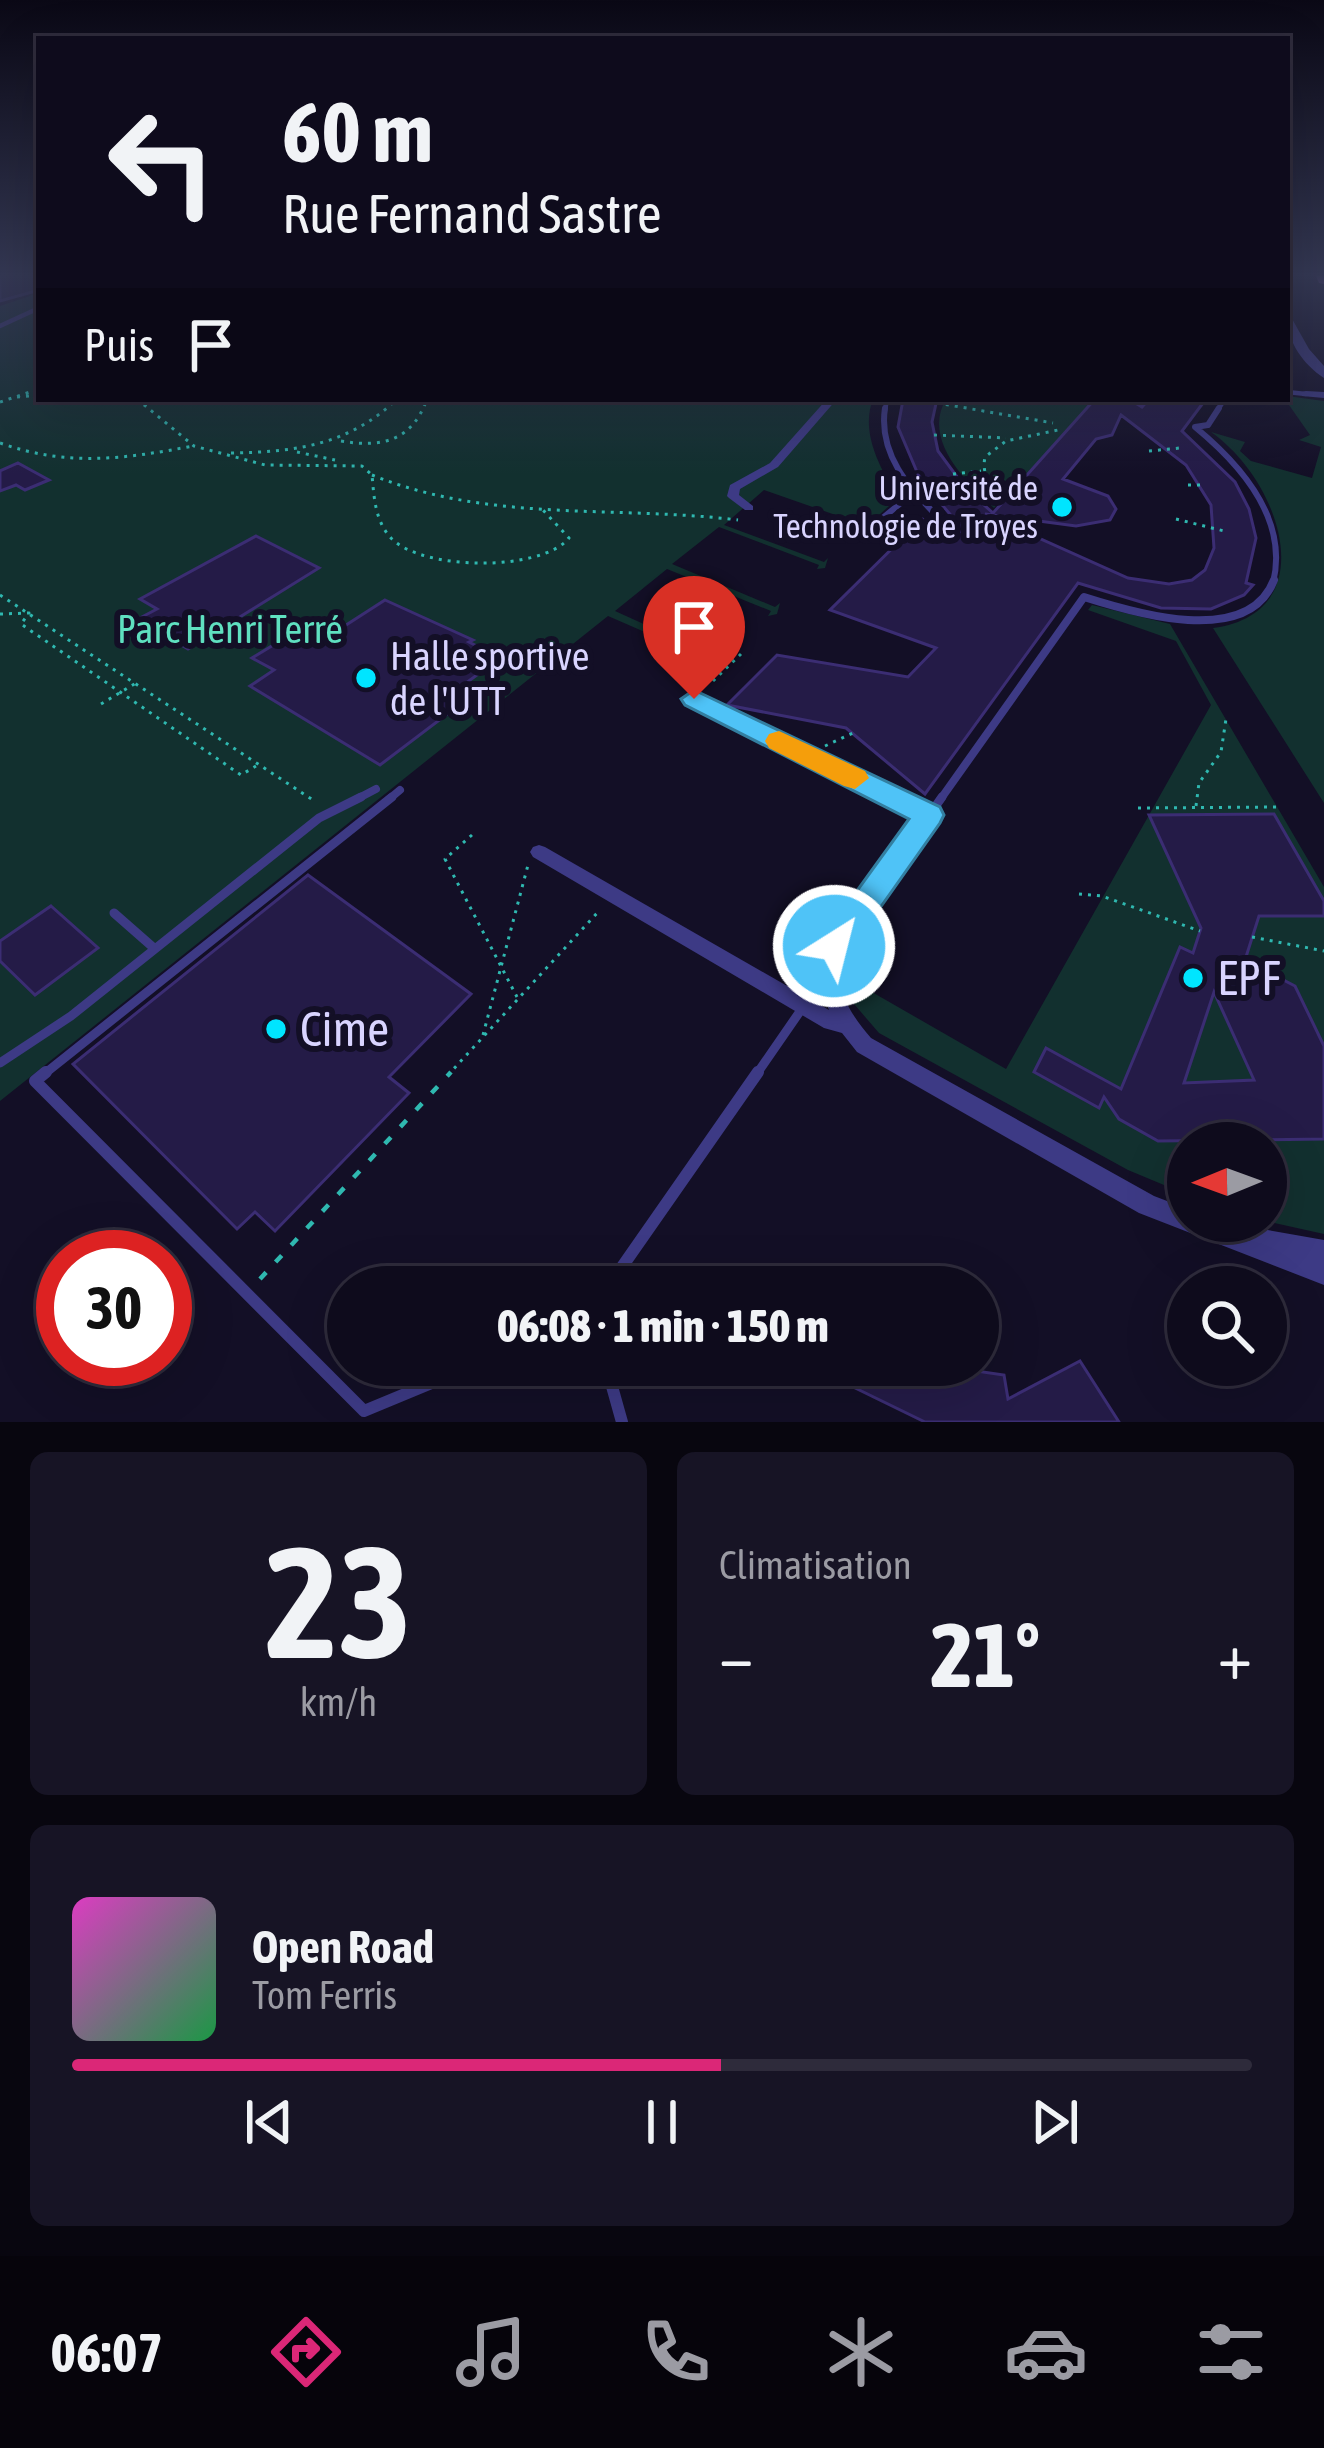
<!DOCTYPE html>
<html lang="fr">
<meta charset="utf-8">
<style>
:root{--surface:#0e0b1c;--page:#171425;--text:#f1f3f6;--muted:#9b9ba3;--line:#2e2b3b;--accent:#db2777}
body{margin:0;font-family:"Asap Condensed",sans-serif;background:var(--page);color:var(--text);height:100vh;display:flex;flex-direction:column;font-size:45px;white-space:nowrap}
*{box-sizing:border-box;margin:0}
p{font-size:39px;color:var(--muted)}
.icon{flex:none;width:66px;height:66px;fill:none;stroke:currentColor;stroke-width:2;stroke-linecap:round;stroke-linejoin:round}
.map{position:relative;height:1422px;overflow:hidden}
.side{display:flex;flex-direction:column;gap:30px;padding:30px;background:#08060f;flex:1}
.side>*{flex:none}
.banner{position:absolute;left:36px;top:36px;width:1254px;height:366px;border-radius:0px;box-shadow:0 12px 48px #0002,0 0 0 3px var(--line);background:#0e0b1c;color:var(--text);overflow:hidden}
.needle{width:78px;rotate:269deg}
.buttons{position:absolute;left:1167px;top:1122px;display:grid;gap:24px}
.buttons a{display:grid;place-items:center;width:120px;height:120px;border-radius:50%;background:var(--surface);box-shadow:0 12px 48px #0002,0 0 0 3px var(--line);font-size:60px}
.speed{position:absolute;left:36px;top:1230px;display:flex;gap:24px;font-size:60px;font-weight:700;text-align:center}
.speed>*{display:grid;place-content:center;width:156px;height:156px;border-radius:50%;background:var(--surface);box-shadow:0 12px 48px #0002,0 0 0 3px var(--line);line-height:1}
.speed .limit{border:18px solid #d22;background:#fff;color:#111}
.pin{position:absolute;display:grid;place-items:center;width:102px;height:102px;color:#fff;margin:-123px -51px;border-radius:50% 50% 50% 0;rotate:-45deg;box-shadow:0 0 12px #0007}
.pin .icon{rotate:45deg}
.me{position:absolute;width:132px;margin:-66px;rotate:36deg;stroke-linejoin:round;filter:drop-shadow(0 0 9px #0008)}
.turn{display:flex;align-items:center;gap:42px;height:252px;padding:0 48px;font-size:54px}
.turn .icon{width:156px;height:156px;stroke-width:2.5}
.turn b{display:block;font-size:84px;line-height:102px}
.then{display:flex;align-items:center;height:114px;padding:0 48px;background:#0003;gap:24px;font-size:45px}
.big{font-size:90px;font-weight:800;line-height:1.1}
.side .tile{flex:1;display:flex;flex-direction:column;justify-content:center;gap:18px;min-width:0;padding:0 42px;border-radius:18px;background:var(--page)}
.side .dial{align-items:center;gap:0}
.dial b{font-size:156px;line-height:1}
.song{display:flex;align-items:center;gap:36px}
.cover{width:144px;height:144px;border-radius:18px;background:linear-gradient(135deg,hsl(310 70% 55%),hsl(140 70% 35%))}
.played{height:12px;border-radius:6px;background:linear-gradient(90deg,var(--accent) 55%,var(--line) 55%)}
.keys{display:flex;justify-content:space-around;direction:ltr}
.heat{display:flex;justify-content:space-between;align-items:center;font-size:66px;direction:ltr}
.side .tiles{flex:1;display:grid;gap:30px;grid-template-columns:1fr 1fr}
.tile:last-child{grid-column:span 2}
.trip{position:absolute;left:327px;top:1266px;width:672px;height:120px;border-radius:60px;background:var(--surface);box-shadow:0 12px 48px #0002,0 0 0 3px var(--line);font-weight:800;line-height:120px;text-align:center}
.tabs{display:flex;height:192px;justify-content:space-around;align-items:center;background:#06040b;color:var(--muted)}
.tabs .icon{width:84px;height:84px}
.tabs .on{color:var(--accent)}
.tabs b{font-size:54px;color:var(--text)}
.map>svg:first-child{display:block}
.green{fill:#12302f}
.building{fill:#241b47;stroke:#3b2d73;stroke-width:3;fill-rule:evenodd}
.lines{fill:none;stroke-linecap:round;stroke-linejoin:round}
.path-far1{stroke:#2fb8b0;stroke-width:3;stroke-dasharray:3 6;stroke-linecap:butt}
.path{stroke:#2fb8b0;stroke-width:4.5;stroke-dasharray:9 14;stroke-linecap:butt}
.service-far4{stroke:#3d3a85;stroke-width:4.5}
.service-far3{stroke:#3d3a85;stroke-width:6}
.service-far2{stroke:#3d3a85;stroke-width:8}
.service-far1{stroke:#3d3a85;stroke-width:9}
.service{stroke:#3d3a85;stroke-width:12}
.minor{fill:#3d3a85;fill-rule:evenodd}
.tertiary{fill:#3d3a85;fill-rule:evenodd}
.primary{fill:#c25bff;fill-rule:evenodd}
.route{fill:#4fc3f7;stroke:#337fa1;stroke-width:3}
.slow{fill:#f59e0b}
.poi-dot{fill:#00e5ff;stroke:#130f26;stroke-width:4.5}
.labels{text-anchor:middle;stroke-width:12;stroke-linejoin:round;paint-order:stroke}
.far-poi-label{font-size:33px;fill:#d9d4ff;stroke:#130f26;text-anchor:end}
.park-label{font-size:39px;fill:#5fe0c0;stroke:#130f26}
.poi-label{font-size:39px;fill:#d9d4ff;stroke:#130f26;text-anchor:start}
.near-poi-label{font-size:48px;fill:#d9d4ff;stroke:#130f26;text-anchor:start}
</style>
<div class="map">
<svg width="1324" height="1422" viewBox="0 0 1324 1422">
<rect width="100%" height="100%" fill="#130f26"/>
<path class="green" d="M39,293V399H873C860,432 880,470 899,497L867,526L764,490L724,525L824,562L828,558L825,568L817,569L819,565L719,527L672,564L775,607L780,603L777,614L768,616L771,611L667,569L615,611L721,659L726,655L721,667L712,669L716,663L608,616L0,1101V306Z
M1287,396L1324,401V803L1213,628C1324,613 1282,482 1211,432L1245,442L1240,451L1251,461L1312,478L1321,447L1299,440L1310,435L1289,405L1267,399Z
M946,399H1078L1091,405L994,508C966,482 922,440 946,399Z
M1092,605L1170,624L1324,887V1234L1265,1221L1266,1143H1188V1195L1128,1170L879,1033L854,1004L851,980L1006,1069L1211,705L1176,641L1088,610Z"/>
<path class="building" d="M0,274H39V290L0,301Z
M937,399L932,422L938,451L966,489L993,513L1095,399H1129L1142,407L1149,399H1206L1182,431L1235,482L1249,509L1256,538L1246,583L1253,585L1244,595L1211,609L1161,608L1078,583L925,794L846,728L727,705L777,655L908,677L936,648L830,610L922,519L966,533L920,479L898,427L903,400ZM1121,415L1186,465L1211,505L1214,548L1205,570L1192,580L1169,584L1128,578L985,514L1076,526L1110,520L1116,509L1108,496L1063,479L1096,439L1112,435Z
M18,463L49,480L25,490L16,485L0,491V471Z
M256,536L319,568L188,649L138,619L157,609L140,599Z
M385,600L473,640L469,642L500,658L466,683L479,690L380,765L250,686L274,670L252,658L308,624L329,636Z
M1274,814L1324,901V916H1259L1245,960L1295,986L1324,1046V1139L1158,1141L1119,1119L1104,1097L1099,1108L1034,1072L1046,1048L1121,1089L1180,947L1193,953L1201,928L1149,815ZM1214,992L1254,1080L1184,1083Z
M308,875L471,994L389,1077L409,1093L275,1231L255,1212L237,1229L73,1064Z
M51,906L98,948L35,995L0,961V941Z
M1080,1361L1119,1422H925L808,1365H935L1004,1375L1008,1399Z"/>
<g class="lines">
<path class="path-far1" d="M17,397L39,395
M137,399L194,446L265,465L362,466L372,475C374,497 375,521 391,538C422,571 541,572 569,538L542,509
M0,402L39,389
M937,403L1053,423
M934,435L1006,438
M341,441C382,448 412,441 427,399
M0,443C68,467 124,459 193,446
M1149,451L1180,448
M297,452L335,460
M231,453C296,452 349,445 397,399
M953,474L981,471
M372,475C490,523 614,505 738,520
M1188,485H1202
M1004,501C992,487 981,476 985,457L1006,441L1058,430
M1176,519L1228,532
M0,595L316,802
M0,614L29,613L21,624L241,775L256,766
M713,681L741,654
M101,704L136,683
M825,746L853,733
M1196,806L1199,783L1221,752L1226,719
M1138,808L1278,807
M472,835L445,859L517,997
M1079,894L1102,896L1200,931
M1252,937L1324,951
M483,1035L528,865
M448,1075L599,911"/>
<path class="path" d="M260,1279L451,1072"/>
<path class="service-far4" d="M0,326L39,308
M1287,392L1306,394
M885,411L887,399
M1217,411L1225,399"/>
<path class="service-far3" d="M885,408C878,454 909,488 939,518
M1219,408L1208,425L1195,427C1240,464 1289,519 1273,583
M862,535L913,493"/>
<path class="service-far2" d="M355,800L376,789
M388,800L400,790
M940,800L1084,597C1134,613 1248,648 1274,580"/>
<path class="service-far1" d="M930,814L942,797
M114,913L155,949
M0,1063L71,1016L319,818L361,797
M43,1075L392,797
M756,1075L803,1007"/>
<path class="service" d="M46,1072L35,1081L364,1411L475,1365
M608,1287L758,1072
M606,1365L622,1422"/>
<path class="minor" d="M1306,391L1324,392V398L1302,396V392Z
M827,399H837L778,467L740,489L739,495L753,506V510H745L729,498L727,496L730,485L770,463Z
M694,694L935,811L937,815L843,948C832,985 847,1010 871,1038L1154,1196L1188,1209V1221H1219L1248,1232L1256,1228L1324,1240V1285L1139,1213L857,1052L842,1033L824,1028L533,857L530,852L533,847L539,845L545,847L829,1010L820,987L819,974L825,945L918,817L689,702L687,699Z"/>
<path class="tertiary" d="M1287,316L1291,317L1309,349L1324,366V378C1303,364 1287,342 1287,316Z"/>
<path class="primary" d="M1315,274H1324V284L1319,283Z"/>
</g>
<linearGradient id="sky" x2="0" y2="1"><stop stop-color="#0a0815"/><stop offset="0.58" stop-color="#333752"/><stop offset="1" stop-color="#333752" stop-opacity="0"/></linearGradient>
<rect width="1324" height="474" fill="url(#sky)"/>
<path class="route" d="M694,690L940,807L944,815L940,823L846,956L834,960L822,956L817,946L909,819L685,705L681,699Z"/>
<path class="slow" d="M779,731L865,771L869,778L855,789L844,786L769,748L765,741L769,734Z"/>
<g class="poi-dot">
<circle cx="1062" cy="507" r="12"/>
<circle cx="366" cy="678" r="12"/>
<circle cx="1193" cy="978" r="12"/>
<circle cx="276" cy="1029" r="12"/>
</g>
<g class="labels">
<g class="far-poi-label">
<text x="1038" y="500">Université de<tspan x="1038" dy="38">Technologie de Troyes</tspan></text>
</g>
<g class="park-label">
<text x="230" y="643">Parc Henri Terré</text>
</g>
<g class="poi-label">
<text x="390" y="670">Halle sportive<tspan x="390" dy="45">de l'UTT</tspan></text>
</g>
<g class="near-poi-label">
<text x="1217" y="995">EPF</text>
<text x="300" y="1046">Cime</text>
</g>
</g>
</svg>
<div class="buttons">
<a><svg class="needle" viewBox="-14 -14 28 28"><path d="M0-13l5 13h-10z" fill="#e53935"/><path d="M0 13l5-13h-10z" fill="#9b9ba3"/></svg></a>
<a><svg class="icon" aria-label="search" viewBox="0 0 24 24"><circle cx="10" cy="10" r="6"/><path d="M15 15l6 6"/></svg></a>
</div>
<div class="speed"><div class="limit">30</div></div>
<div class="pin" style="left:694px;top:699px;background:#d93025"><svg class="icon" aria-label="arrive" viewBox="0 0 24 24"><path d="M6 21V4h12l-3 4 3 4H6"/></svg></div>
<svg class="me" style="left:834px;top:946px" viewBox="-20 -20 40 40"><circle r="17" fill="#4fc3f7" stroke="#fff" stroke-width="3"/><path d="M0-11L8 9 0 5-8 9z" fill="#fff"/></svg>
<div class="trip">06:08 · 1 min · 150 m</div>
<div class="banner">
<div class="turn"><svg class="icon" aria-label="left" viewBox="0 0 24 24"><path d="M17 20v-9H6M10 6l-5 5 5 5"/></svg><div><b>60 m</b>Rue Fernand Sastre</div></div>
<div class="then">Puis<svg class="icon" aria-label="arrive" viewBox="0 0 24 24"><path d="M6 21V4h12l-3 4 3 4H6"/></svg></div>
</div>
</div>
<section class="side">
<div class="tiles">
<div class="tile dial"><b>23</b><p>km/h</p></div>
<div class="tile"><p>Climatisation</p>
<div class="heat"><a>−</a><b class="big">21°</b><a>+</a></div>
</div>
<div class="tile">
<div class="song"><i class="cover"></i><div><b>Open Road</b><p>Tom Ferris</p></div></div>
<div class="played"></div>
<div class="keys"><svg class="icon" aria-label="previous" viewBox="0 0 24 24"><path d="M18 5L8 12l10 7zM5 5v14"/></svg><svg class="icon" aria-label="pause" viewBox="0 0 24 24"><path d="M8 5v14M16 5v14"/></svg><svg class="icon" aria-label="next" viewBox="0 0 24 24"><path d="M6 5l10 7-10 7zM19 5v14"/></svg></div>
</div>
</div>
</section>
<nav class="tabs">
<b>06:07</b>
<svg class="icon on" aria-label="directions" viewBox="0 0 24 24"><path d="M12 3l9 9-9 9-9-9zM9 14v-3h6M13 9l2 2-2 2"/></svg>
<svg class="icon" aria-label="music" viewBox="0 0 24 24"><path d="M9 18V5l10-2v13"/><circle cx="6" cy="18" r="3"/><circle cx="16" cy="16" r="3"/></svg>
<svg class="icon" aria-label="phone" viewBox="0 0 24 24"><path d="M5 4h4l2 5-3 2q2 4 5 5l2-3 5 2v4C11 20 4 13 5 4z"/></svg>
<svg class="icon" aria-label="climate" viewBox="0 0 24 24"><path d="M12 3v18M4 7l16 10M4 17L20 7"/></svg>
<svg class="icon" aria-label="car" viewBox="0 0 24 24"><path d="M5 17H2v-5l4-1 3-4h7l3 4 3 1v5h-3M9 17h6M6 11h13"/><circle cx="7" cy="17" r="2"/><circle cx="17" cy="17" r="2"/></svg>
<svg class="icon" aria-label="filters" viewBox="0 0 24 24"><path d="M4 7h16M4 17h16"/><circle cx="9" cy="7" r="2"/><circle cx="15" cy="17" r="2"/></svg>
</nav>
